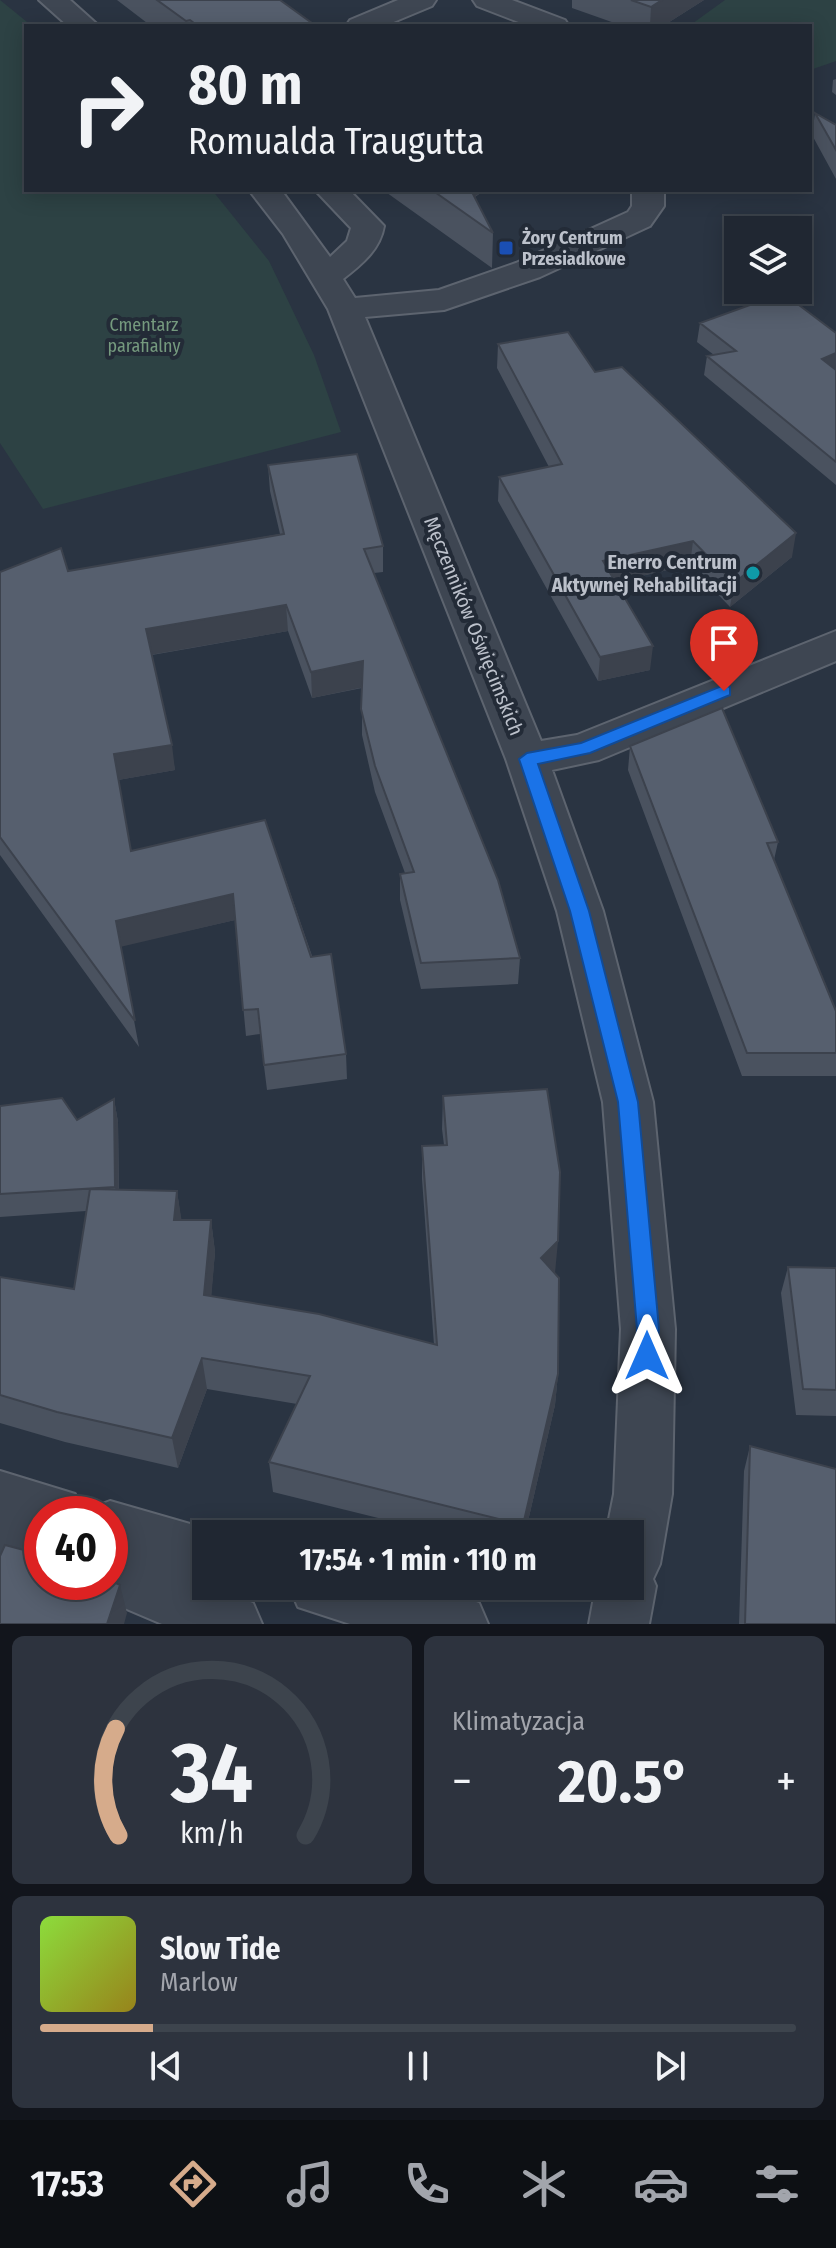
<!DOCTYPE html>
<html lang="pl">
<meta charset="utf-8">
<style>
:root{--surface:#202732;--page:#2d333e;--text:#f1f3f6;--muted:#a2a5ac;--line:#3d444d;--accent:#d6ab8b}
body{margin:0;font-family:"Fira Sans Condensed",sans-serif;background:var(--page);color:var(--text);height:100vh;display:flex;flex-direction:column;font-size:30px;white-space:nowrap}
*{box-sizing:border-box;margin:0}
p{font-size:26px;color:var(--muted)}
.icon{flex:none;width:44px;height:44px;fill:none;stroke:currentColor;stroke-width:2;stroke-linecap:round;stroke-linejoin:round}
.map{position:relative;height:1624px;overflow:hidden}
.sheet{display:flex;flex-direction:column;gap:12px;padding:12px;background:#12151c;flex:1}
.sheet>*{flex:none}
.banner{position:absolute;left:24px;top:24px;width:788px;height:168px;border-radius:0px;box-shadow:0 4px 20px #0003,0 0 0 2px var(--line);background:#202732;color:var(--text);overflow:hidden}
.buttons{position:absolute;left:724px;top:216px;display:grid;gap:16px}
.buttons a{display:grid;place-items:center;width:88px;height:88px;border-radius:0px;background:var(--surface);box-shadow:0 4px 20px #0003,0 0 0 2px var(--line);font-size:40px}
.speed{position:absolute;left:24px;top:1496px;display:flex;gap:16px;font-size:40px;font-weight:700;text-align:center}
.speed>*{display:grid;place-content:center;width:104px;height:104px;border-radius:50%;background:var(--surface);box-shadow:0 4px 20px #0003,0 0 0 2px var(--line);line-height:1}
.speed .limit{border:12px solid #d22;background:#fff;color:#111}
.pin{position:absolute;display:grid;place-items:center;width:68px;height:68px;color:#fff;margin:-82px -34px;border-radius:50% 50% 50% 0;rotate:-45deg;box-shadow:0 0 8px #0007}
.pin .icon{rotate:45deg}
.me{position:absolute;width:88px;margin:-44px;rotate:0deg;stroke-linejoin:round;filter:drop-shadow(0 0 6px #0008)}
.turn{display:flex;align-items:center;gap:28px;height:168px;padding:0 32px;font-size:36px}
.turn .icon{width:104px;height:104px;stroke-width:2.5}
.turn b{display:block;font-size:56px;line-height:68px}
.big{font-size:60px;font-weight:700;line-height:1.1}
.sheet .card{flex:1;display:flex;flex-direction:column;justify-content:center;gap:12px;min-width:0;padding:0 28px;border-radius:12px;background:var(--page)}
.sheet .dial{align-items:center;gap:0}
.dial svg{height:208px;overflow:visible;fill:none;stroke:var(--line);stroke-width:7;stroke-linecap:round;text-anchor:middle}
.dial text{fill:var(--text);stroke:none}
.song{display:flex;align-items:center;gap:24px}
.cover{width:96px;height:96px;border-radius:12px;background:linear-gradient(135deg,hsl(90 70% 55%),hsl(50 70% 35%))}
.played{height:8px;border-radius:4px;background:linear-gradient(90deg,var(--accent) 15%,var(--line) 15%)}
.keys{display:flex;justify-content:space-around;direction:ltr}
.heat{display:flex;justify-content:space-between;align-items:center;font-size:44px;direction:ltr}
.sheet .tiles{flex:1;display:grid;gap:12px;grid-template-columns:1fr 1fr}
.card:last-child{grid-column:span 2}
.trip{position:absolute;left:192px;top:1520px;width:452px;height:80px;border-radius:0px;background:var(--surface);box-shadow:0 4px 20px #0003,0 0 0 2px var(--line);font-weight:700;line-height:80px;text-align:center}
.dock{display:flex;height:128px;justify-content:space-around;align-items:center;background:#0d1014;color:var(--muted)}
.dock .icon{width:56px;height:56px}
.dock .current{color:var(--accent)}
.dock b{font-size:36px;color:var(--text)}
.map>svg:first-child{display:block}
.green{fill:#2d4244}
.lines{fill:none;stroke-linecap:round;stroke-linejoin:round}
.minor-casing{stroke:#5d646f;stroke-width:4}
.minor{fill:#3e4652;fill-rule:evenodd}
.wall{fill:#4a525f}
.shaded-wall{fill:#3c424d}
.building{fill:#565f6e;stroke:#3c424d;stroke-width:2}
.route{fill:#1a73e8;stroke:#114b97;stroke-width:2}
.transit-dot{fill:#1a4fb4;stroke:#232b37;stroke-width:3}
.culture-dot{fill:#0f9aa8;stroke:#232b37;stroke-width:3}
.labels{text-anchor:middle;stroke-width:8;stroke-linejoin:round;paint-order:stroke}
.far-poi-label{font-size:18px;font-weight:bold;fill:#bcc1cb;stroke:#232b37;text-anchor:start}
.far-park-label{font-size:18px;fill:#759a7e;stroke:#232b37}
.poi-label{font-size:20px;font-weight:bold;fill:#bcc1cb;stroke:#232b37;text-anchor:end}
.street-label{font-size:20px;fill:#bcc1cb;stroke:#232b37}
</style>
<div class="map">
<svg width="836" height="1624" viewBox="0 0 836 1624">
<rect width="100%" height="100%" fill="#2a3442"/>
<path class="green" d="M0,0L32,26H26V190H212L269,261L314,355L341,432L43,509L0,443Z
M725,0H836V61L810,70V26H689Z"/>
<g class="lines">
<g class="minor-casing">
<path id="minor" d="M39,0H70L99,26H68Z
M398,0H436L432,6L384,26H346L350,20Z
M473,0H512L565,20L569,26H529L477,6Z
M249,190H281L330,257L347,241L351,228L315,190H349L384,226C380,250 361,265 343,279L355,298L439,290L516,263L628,212L632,206V190H664V206L650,226L540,277L444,310L365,317L541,741L577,735L836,631V661L599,760L552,770L603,911L653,1102L675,1329L672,1494L660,1564L653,1579L656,1586L649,1624H589L596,1586H630V1534H606L614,1494L621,1329L603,1102L557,911L506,759L328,309L283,234Z
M0,1471L75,1494L83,1514H42V1579L0,1566Z
M110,1501L225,1534H206V1586L253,1603L262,1624H162L89,1593L85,1582H110V1514H87L89,1509Z
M289,1586H429L479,1603L488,1624H350L298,1607Z"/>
</g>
<use href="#minor" class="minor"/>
</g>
<path class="wall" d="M117,0H280L316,26H151Z
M572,0H704L663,26H623L572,8Z
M836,79V95L832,92L833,80Z
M815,113L836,125V179L812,135Z
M383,190H485L475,197L493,233L492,268Z
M700,323L836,333V485L704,375L707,356L714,355L697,342Z
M498,344L595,372L792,557L730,607L690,565L615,582L650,670L598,681L498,501L499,477L549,467L497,368Z
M268,465L383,546V572L374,573L520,958L518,984L421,989L400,900V874L405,873L375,792L362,735V688L312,698L288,631L152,655L175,770L118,780L131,851L265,820L346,1054L347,1079L267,1090L260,1034L246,1036L235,920L120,946L139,1047L0,855V572L68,571L280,534L270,491Z
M630,746L778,842L774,860L836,1011V1076H742L628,770Z
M443,1096L555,1273L558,1374L555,1405L525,1534H443L273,1492L269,1462L297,1404L207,1389L178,1468L65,1442L0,1423V1277L74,1289L86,1211L0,1217V1106L77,1120L114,1099L118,1122L119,1190L177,1191L181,1220H211L215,1252L211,1296L434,1345L422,1179V1146L444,1145L442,1129Z
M788,1267L836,1268V1416L796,1415L781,1293Z
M750,1446L836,1624H739L744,1471Z"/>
<path class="shaded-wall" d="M662,0H704L663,26H650L651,7Z
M461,190H485L461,205Z
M836,353V371L822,359Z
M796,533L792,557L730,607L734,583Z
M693,541L690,565L601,585L603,561Z
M286,605L288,631L150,655L146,629Z
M653,646L650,670L598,681L600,657Z
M363,661L364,687L312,698L311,672Z
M172,745L175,770L118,780L114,754Z
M233,894L235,920L120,947L116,921Z
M114,1099L118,1122L119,1209L115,1187Z
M177,1191L182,1223L174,1220Z
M211,1220L215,1252L209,1326L204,1295Z
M558,1241L555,1273L541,1258Z
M202,1358L207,1389L178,1468L172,1438Z
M558,1374L555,1405L525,1534H522L523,1525Z
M120,1585L127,1613L124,1624H107Z"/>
<path class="building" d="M157,0H280L316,26H198L190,20L186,21Z
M631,0H662L651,7Z
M815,113L836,125V150Z
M432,190H471L493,233Z
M783,293L836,333V353L822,359L836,370V462L707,356L736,351L700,323Z
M568,332L595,372L622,367L796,533L734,583L693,541L603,561L653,646L600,657L499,477L562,464L498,344Z
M357,454L383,546L364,549L498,880L520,958L421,963L400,874L414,872L375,766L361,709L363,661L311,672L286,605L146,629L172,745L114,754L131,851L265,820L311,957L331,954L346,1054L264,1065L258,1009L243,1010L233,894L116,921L135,1021L0,837V572L61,548L68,571L284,534L268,465Z
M722,708L778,842L767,843L836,1011V1053H747L630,746Z
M547,1089L560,1172L558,1241L541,1258L559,1278L558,1374L523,1525L269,1462L310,1376L202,1358L172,1438L57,1412L0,1395V1277L74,1289L90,1189L177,1191L174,1220H211L204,1295L319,1314L437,1345L422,1146L447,1145L443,1096Z
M62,1098L77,1120L114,1099L115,1187L0,1194V1106Z
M788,1267L836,1268V1390L803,1389Z
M750,1446L836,1469V1624H745Z
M36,1537L42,1539V1582H110V1580L120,1585L107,1624H0V1556L5,1545L35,1553Z"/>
<path class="route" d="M724,685L730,687V695L590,753L538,764L589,911L638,1102L659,1329L655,1363L647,1366L639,1363L636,1356L637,1329L618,1102L570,911L519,759L527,753L581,743Z"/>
<rect class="transit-dot" x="498" y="240" width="16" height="16" rx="4"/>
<circle class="culture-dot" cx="753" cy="573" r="8"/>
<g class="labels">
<g class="far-poi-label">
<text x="522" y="244">Żory Centrum<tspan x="522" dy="21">Przesiadkowe</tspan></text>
</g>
<g class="far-park-label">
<text x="144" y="331">Cmentarz<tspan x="144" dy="21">parafialny</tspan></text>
</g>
<g class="poi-label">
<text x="737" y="569">Enerro Centrum<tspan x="737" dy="23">Aktywnej Rehabilitacji</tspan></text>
</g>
<g class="street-label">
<text transform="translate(474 626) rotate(68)" y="7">Męczenników Oświęcimskich</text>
</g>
</g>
</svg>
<div class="buttons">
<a><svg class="icon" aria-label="layers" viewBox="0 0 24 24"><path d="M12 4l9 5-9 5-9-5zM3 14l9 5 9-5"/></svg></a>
</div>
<div class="speed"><div class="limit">40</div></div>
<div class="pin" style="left:724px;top:691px;background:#d93025"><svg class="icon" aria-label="arrive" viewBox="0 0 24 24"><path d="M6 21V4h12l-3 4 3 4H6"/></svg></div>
<svg class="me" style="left:647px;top:1356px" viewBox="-20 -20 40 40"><path d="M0-17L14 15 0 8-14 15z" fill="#1a73e8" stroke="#fff" stroke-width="4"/></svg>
<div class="trip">17:54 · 1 min · 110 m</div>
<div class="banner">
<div class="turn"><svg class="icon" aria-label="right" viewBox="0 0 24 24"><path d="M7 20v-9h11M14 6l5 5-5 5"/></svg><div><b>80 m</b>Romualda Traugutta</div></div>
</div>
</div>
<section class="sheet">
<div class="tiles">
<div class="card dial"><svg viewBox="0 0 100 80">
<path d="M14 69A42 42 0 1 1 86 69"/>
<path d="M14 69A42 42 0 0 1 13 28" stroke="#d6ab8b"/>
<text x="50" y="56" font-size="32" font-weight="700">34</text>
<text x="50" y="72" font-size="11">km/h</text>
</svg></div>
<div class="card"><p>Klimatyzacja</p>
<div class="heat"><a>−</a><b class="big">20.5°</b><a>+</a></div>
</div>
<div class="card">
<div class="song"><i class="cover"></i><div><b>Slow Tide</b><p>Marlow</p></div></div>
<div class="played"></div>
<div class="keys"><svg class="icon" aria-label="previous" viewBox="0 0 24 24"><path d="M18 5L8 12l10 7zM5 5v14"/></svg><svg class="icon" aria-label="pause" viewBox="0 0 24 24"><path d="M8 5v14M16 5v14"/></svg><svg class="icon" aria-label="next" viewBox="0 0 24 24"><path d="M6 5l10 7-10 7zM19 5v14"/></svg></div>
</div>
</div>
</section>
<nav class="dock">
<b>17:53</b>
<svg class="icon current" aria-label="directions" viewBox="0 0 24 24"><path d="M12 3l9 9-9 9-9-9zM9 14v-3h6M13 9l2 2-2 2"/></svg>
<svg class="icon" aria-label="music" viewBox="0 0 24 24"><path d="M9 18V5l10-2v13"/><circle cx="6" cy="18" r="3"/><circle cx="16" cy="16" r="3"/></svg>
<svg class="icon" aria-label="phone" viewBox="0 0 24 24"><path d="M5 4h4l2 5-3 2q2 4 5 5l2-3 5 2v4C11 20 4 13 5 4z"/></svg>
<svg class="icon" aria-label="climate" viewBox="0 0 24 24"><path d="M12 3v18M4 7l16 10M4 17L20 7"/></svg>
<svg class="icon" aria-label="car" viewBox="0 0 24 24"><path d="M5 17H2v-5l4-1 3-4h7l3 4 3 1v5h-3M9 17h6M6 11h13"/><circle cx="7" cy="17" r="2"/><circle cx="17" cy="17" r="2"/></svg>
<svg class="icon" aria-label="filters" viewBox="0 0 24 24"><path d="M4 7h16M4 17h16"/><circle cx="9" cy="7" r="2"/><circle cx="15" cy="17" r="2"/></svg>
</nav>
